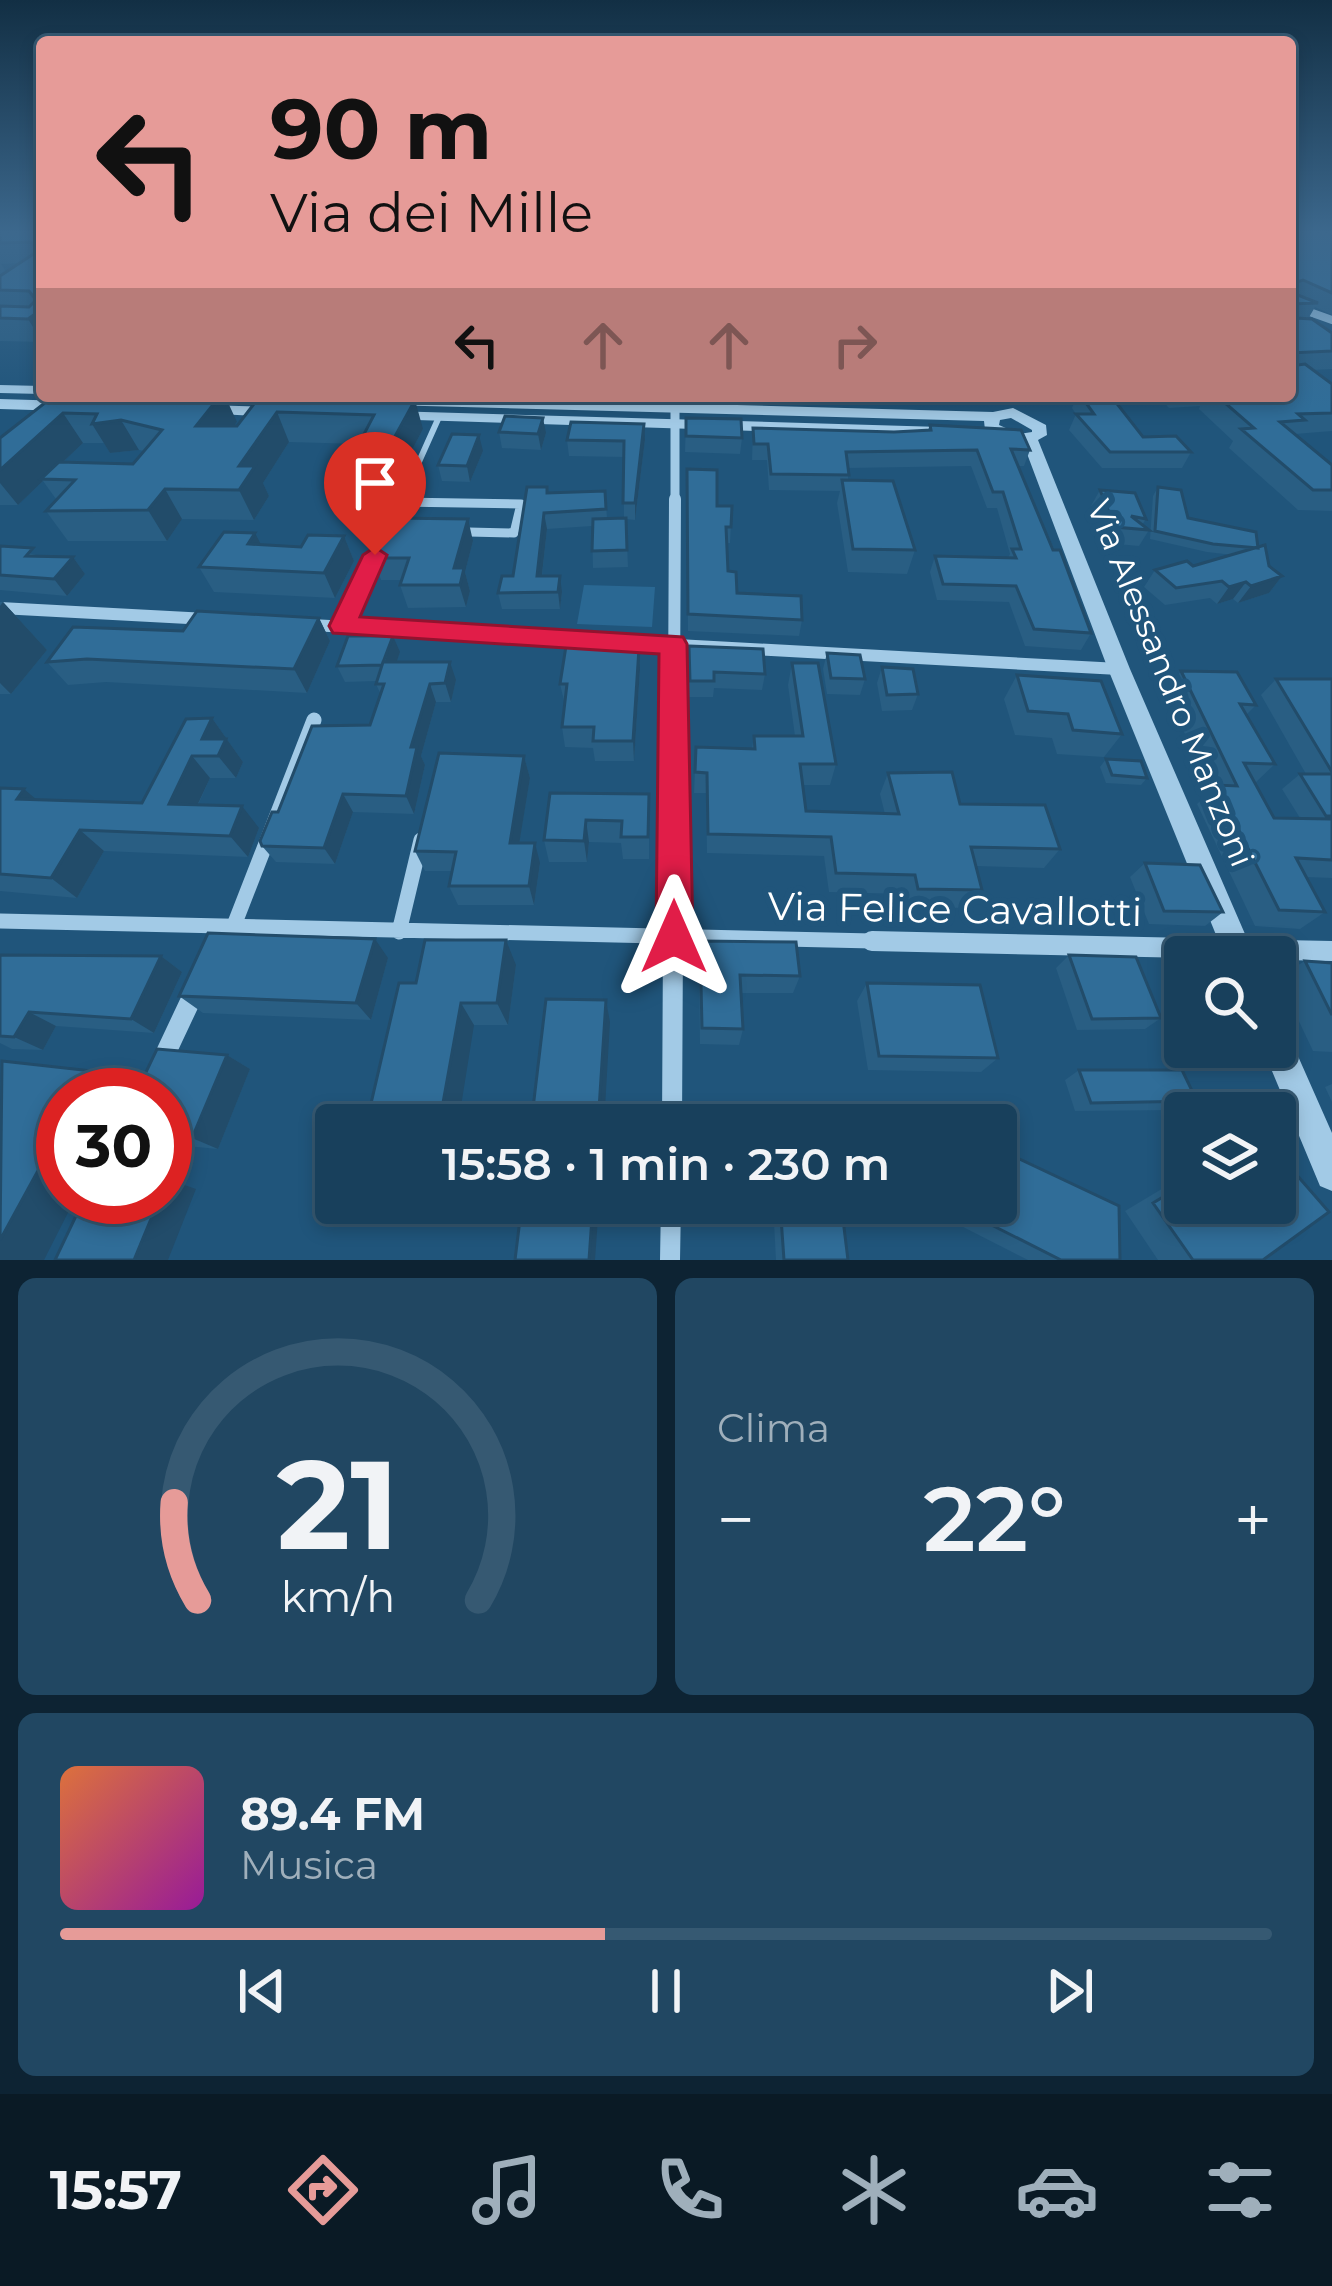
<!DOCTYPE html>
<html lang="it">
<meta charset="utf-8">
<style>
:root{--surface:#18405c;--page:#214762;--text:#f1f3f6;--muted:#9fafbb;--line:#365972;--accent:#e69b98}
body{margin:0;font-family:Montserrat,sans-serif;background:var(--page);color:var(--text);height:100vh;display:flex;flex-direction:column;font-size:45px;white-space:nowrap}
*{box-sizing:border-box;margin:0}
p{font-size:39px;color:var(--muted)}
.icon{flex:none;width:66px;height:66px;fill:none;stroke:currentColor;stroke-width:2;stroke-linecap:round;stroke-linejoin:round}
.map{position:relative;height:1260px;overflow:hidden}
.sheet{display:flex;flex-direction:column;gap:18px;padding:18px;background:#0d2333;flex:1}
.sheet>*{flex:none}
.hud{position:absolute;left:36px;top:36px;width:1260px;height:366px;border-radius:12px;box-shadow:0 6px 18px #0003,0 0 0 3px var(--line);background:#e69b98;color:#111;overflow:hidden}
.controls{position:absolute;left:1164px;top:936px;display:grid;gap:24px}
.controls a{display:grid;place-items:center;width:132px;height:132px;border-radius:12px;background:var(--surface);box-shadow:0 6px 18px #0003,0 0 0 3px var(--line);font-size:60px}
.speed{position:absolute;left:36px;top:1068px;display:flex;gap:24px;font-size:60px;font-weight:700;text-align:center}
.speed>*{display:grid;place-content:center;width:156px;height:156px;border-radius:50%;background:var(--surface);box-shadow:0 6px 18px #0003,0 0 0 3px var(--line);line-height:1}
.speed .limit{border:18px solid #d22;background:#fff;color:#111}
.pin{position:absolute;display:grid;place-items:center;width:102px;height:102px;color:#fff;margin:-123px -51px;border-radius:50% 50% 50% 0;rotate:-45deg;box-shadow:0 0 12px #0007}
.pin .icon{rotate:45deg}
.me{position:absolute;width:132px;margin:-66px;rotate:0deg;stroke-linejoin:round;filter:drop-shadow(0 0 9px #0008)}
.turn{display:flex;align-items:center;gap:42px;height:252px;padding:0 36px;font-size:54px}
.turn .icon{width:156px;height:156px;stroke-width:2.5}
.turn b{display:block;font-size:84px;line-height:102px}
.lanes{display:flex;align-items:center;height:114px;padding:0 36px;background:#0003;justify-content:center;gap:60px;direction:ltr}
.lanes .off{opacity:.35}
.big{font-size:90px;font-weight:600;line-height:1.1}
.sheet .widget{flex:1;display:flex;flex-direction:column;justify-content:center;gap:18px;min-width:0;padding:0 42px;border-radius:18px;background:var(--page)}
.sheet .dial{align-items:center;gap:0}
.dial svg{height:312px;overflow:visible;fill:none;stroke:var(--line);stroke-width:7;stroke-linecap:round;text-anchor:middle}
.dial text{fill:var(--text);stroke:none}
.song{display:flex;align-items:center;gap:36px}
.cover{width:144px;height:144px;border-radius:18px;background:linear-gradient(135deg,hsl(20 70% 55%),hsl(300 70% 35%))}
.played{height:12px;border-radius:6px;background:linear-gradient(90deg,var(--accent) 45%,var(--line) 45%)}
.keys{display:flex;justify-content:space-around;direction:ltr}
.heat{display:flex;justify-content:space-between;align-items:center;font-size:66px;direction:ltr}
.sheet .tiles{flex:1;display:grid;gap:18px;grid-template-columns:1fr 1fr}
.widget:last-child{grid-column:span 2}
.trip{position:absolute;left:315px;top:1104px;width:702px;height:120px;border-radius:12px;background:var(--surface);box-shadow:0 6px 18px #0003,0 0 0 3px var(--line);font-weight:600;line-height:120px;text-align:center}
.tab-bar{display:flex;height:192px;justify-content:space-around;align-items:center;background:#0a1a25;color:var(--muted)}
.tab-bar .icon{width:84px;height:84px}
.tab-bar .on{color:var(--accent)}
.tab-bar b{font-size:54px;color:var(--text)}
.map>svg:first-child{display:block}
.green{fill:#2a6893}
.lines{fill:none;stroke-linecap:round;stroke-linejoin:round}
.service-far1{stroke:#a2cae6;stroke-width:6}
.service{stroke:#a2cae6;stroke-width:9}
.minor-far4{stroke:#a2cae6;stroke-width:8}
.minor-far3{stroke:#a2cae6;stroke-width:9}
.minor-far2{stroke:#a2cae6;stroke-width:12}
.minor-far1{stroke:#a2cae6;stroke-width:15}
.minor{stroke:#a2cae6;stroke-width:20}
.tertiary{fill:#a2cae6;fill-rule:evenodd}
.wall{fill:#295e83;fill-rule:evenodd}
.shaded-wall{fill:#224c6a}
.building{fill:#306d98;stroke:#224c6a;stroke-width:3}
.route{fill:#e11d48;stroke:#92132f;stroke-width:3}
.labels{text-anchor:middle;stroke-width:12;stroke-linejoin:round;paint-order:stroke}
.street-label{font-size:33px;fill:#fff;stroke:#20557b}
.near-street-label{font-size:39px;fill:#fff;stroke:#20557b}
</style>
<div class="map">
<svg width="1332" height="1260" viewBox="0 0 1332 1260">
<rect width="100%" height="100%" fill="#20557b"/>
<path class="green" d="M584,585L655,587L652,627L577,624Z"/>
<g class="lines">
<path class="service-far1" d="M409,484L439,417
M399,502H407"/>
<path class="service" d="M399,502L521,504L514,533L386,530Z"/>
<path class="minor-far4" d="M1290,305L1332,320"/>
<path class="minor-far3" d="M675,502V396"/>
<path class="minor-far2" d="M0,608L207,619
M311,625L1119,669
M343,626L379,545
M674,696L675,499"/>
<path class="minor-far1" d="M0,921L1006,944
M233,928L314,720
M399,932L421,840
M673,944L674,693"/>
<path class="minor" d="M872,941L1332,951
M162,1061L194,993
M672,1125L673,941
M670,1260L671,1203"/>
<path class="tertiary" d="M0,385L42,386V394L0,393Z
M239,396H291L292,397C280,405 250,404 239,396Z
M406,396L993,412L1013,408L1046,425L1047,435L1038,440L1130,669L1255,957H1225L1108,669L1023,443L1011,442L985,430L984,421L387,405L379,400L385,396ZM1011,418L1032,430V432L1019,434L999,425L1000,420Z
M0,399L65,401L73,406L65,411L0,409Z
M205,405L275,407L283,412L275,417L200,413L197,410Z
M390,411L941,427L949,432L941,437L385,419L382,416Z
M1275,1024L1286,1029L1332,1133V1191L1320,1186L1262,1047H1275Z"/>
</g>
<path class="wall" d="M0,232H42V342L0,341ZM19,263L6,272L1,264Z
M1290,232H1332V315L1315,307L1308,319L1332,333V369L1312,370L1332,384V431L1295,434L1332,465V511L1298,510L1229,448L1233,441L1199,409L1200,406L1169,408L1158,396H1290Z
M296,396L423,429L391,490L362,489L351,459L359,444L289,442L263,483L269,496L254,520L182,519L167,541H68L46,511L56,499L43,481L18,505H0V438L46,402L237,422L233,426H237ZM83,443H104L110,453L139,450L144,451L133,464L63,462Z
M1077,396H1111L1143,437L1191,452L1182,468H1102L1069,430L1076,414L1072,408Z
M686,418L742,438L740,454L685,452Z
M930,425L1030,450L1024,466H1018L1091,633L1081,650L1025,646L1009,602L937,600L930,572L935,556L1008,558L1010,554L997,508H987L971,466L848,468V480L915,550L907,574L848,572L837,503L840,491L769,490L767,460H752L753,428L894,432L928,430Z
M499,432L546,433L541,450L502,448Z
M567,440H645L635,520L626,519L628,567L593,568L592,526L547,529L542,576L562,592L560,609H502L498,593L513,576L547,487L548,493L605,491L607,518H624V457L569,456Z
M483,451L470,482L442,481L438,465Z
M687,469L717,506H732L730,543H727L728,571L737,593L802,620L799,636L688,631Z
M1158,487L1188,518L1258,548L1269,566L1282,576L1269,593L1238,603L1233,599L1217,604L1210,598L1165,605L1144,587L1155,570L1193,566L1233,555L1207,552L1150,539L1153,496Z
M1100,490L1146,519L1142,525L1149,530L1139,546L1106,543L1091,506Z
M344,536L354,561L335,598L214,592L199,567L261,545L301,547Z
M473,541L465,572L470,591L466,607L408,608L400,585L402,580H381L373,558Z
M0,546L40,556L73,557L85,574L67,596L0,590Z
M0,602H3L47,650L11,694H0Z
M319,618L330,641L307,693L106,682L68,685L47,662L183,631Z
M689,646L765,674L762,690L714,688L713,697H689Z
M639,648L640,669L634,761H595L593,748L565,747L562,727L565,705L560,684Z
M400,652L396,662L456,680L451,702H436L421,756L425,765L414,814L353,812L335,864L276,862L262,846L278,812L370,725L381,695L376,684L377,681L345,682L337,666Z
M827,653L865,679L860,695L827,694L823,669Z
M792,663L836,764L830,785H803L806,811L885,814L880,794L888,773L1060,849L1044,868L976,866L982,890L969,908L908,907L905,894L829,892L824,856L707,853L706,793H694L696,747L752,749L754,736H795L788,685Z
M882,667L918,694L912,710L882,711L877,683Z
M1181,671L1256,705L1246,715L1275,764L1255,783L1274,818H1300L1282,789L1300,774H1306L1261,695L1276,679H1332V878L1306,877L1325,912L1300,929L1255,926L1197,804L1211,790L1165,691Z
M1017,675L1122,734L1104,757L1057,754L1052,738L1015,735L1004,699Z
M212,718L243,762L236,778H210L198,805L259,828L248,857L104,851L77,898L0,891V788L37,799L142,803Z
M524,756L530,778L519,843L540,863L534,905H458L449,886L452,871H425L415,851Z
M1106,759L1147,778L1141,785L1106,783L1100,767Z
M550,793L649,794V859H623L621,843L589,842L587,862H549L544,840Z
M1145,863L1223,912L1205,926L1149,924L1130,877Z
M700,941L800,976L793,993H741L743,1029L739,1045L700,1044L699,960Z
M0,955L161,956L182,972L154,1033L56,1026L43,1050L12,1049L0,1043Z
M1069,955L1161,1018L1145,1029L1077,1030L1056,968Z
M388,958L371,1020L203,1013L179,996Z
M1305,961L1332,963V1052L1313,1051L1278,977Z
M516,965L508,1025H474L416,983Z
M867,983L998,1058L981,1072L868,1070L857,1001Z
M227,1055L250,1069L218,1149L165,1144V1095Z
M1079,1070L1197,1101L1178,1110L1075,1111L1065,1080Z
M1332,1084V1102L1325,1087Z
M1185,1175V1203L1263,1260H1158L1125,1211Z
M352,1203H445L444,1212H373Z
M773,1203H841L848,1260H776Z
M920,1203H996L1120,1260H1028L920,1205Z"/>
<path class="shaded-wall" d="M42,309V341L28,319Z
M220,396H225L237,422L211,455L196,426Z
M415,400L423,429L391,490L382,460Z
M277,412L289,442L263,483L269,496L254,520L239,490V466Z
M63,413L83,443L45,479H41L43,481L18,505L0,483V470Z
M543,418L546,433L541,450L538,434Z
M121,420L139,450L110,453L92,424Z
M644,424L645,440L635,520V503Z
M479,435L483,451L470,482L467,466Z
M165,489L182,519L167,541L148,510Z
M544,513L547,529L540,592L537,576Z
M468,519L473,541L465,572L470,591L466,607L454,568Z
M255,533L268,558L248,544Z
M344,536L354,561L335,598L324,573Z
M73,557L85,574L67,596L54,579Z
M560,576L562,592L560,609L558,592Z
M1282,576L1269,593L1238,603L1251,586Z
M1246,582L1233,599L1217,604L1229,587Z
M3,602L47,650L11,694L0,683V606Z
M319,618L330,641L307,693L294,669Z
M393,636L400,652L390,681L384,665Z
M639,648L640,669L634,761L633,741Z
M450,662L456,680L451,702L445,683Z
M430,684L436,702L421,756L425,765L414,814L406,796L411,747Z
M212,718L243,762L236,778L218,756L202,739Z
M192,756L210,778L188,825L169,804Z
M524,756L530,778L516,863L510,843Z
M24,789L50,811L17,799Z
M343,794L353,812L335,864L324,848Z
M242,806L259,828L248,857L230,836Z
M586,820L589,842L587,862L584,841Z
M80,830L104,851L77,898L51,878Z
M535,843L540,863L534,905L529,886Z
M375,939L388,958L371,1020L356,1003Z
M506,940L516,965L508,1025L497,1003Z
M161,956L182,972L154,1033L131,1019Z
M606,1000L610,1022L604,1125H598Z
M461,1003L474,1025L458,1125H439Z
M29,1012L56,1026L43,1050L14,1037Z
M227,1055L250,1069L218,1149L192,1138Z
M92,1071L131,1089L128,1095H79Z
M63,1125V1197H76L44,1260H0V1240Z
M167,1179L196,1189L168,1260H134L160,1197H165V1185Z
M428,1203H445L444,1212Z
M593,1203H599L595,1260H589Z"/>
<path class="building" d="M0,232H42V309L28,319L0,318V306L29,307L36,300L29,291L0,290V276L38,251L31,242L0,243Z
M1290,232H1332V293L1303,280L1294,283L1295,294L1318,303L1290,304Z
M1290,304L1296,318L1312,319L1332,333V351L1290,353Z
M1305,364L1332,384V413L1298,414L1305,420L1280,422L1332,465V490H1313L1241,429L1254,428L1217,396H1290V366Z
M64,396L130,398L132,396H220L196,426H237L260,396L415,400L382,460L351,459L374,415L277,412L239,466H255L239,490L165,489L148,510L46,511L75,480L41,479L59,462L133,464L162,430L121,420L92,424L97,414L63,413L0,470V438L46,402H57Z
M1081,396H1111L1143,437L1176,436L1191,452H1110L1076,414H1094Z
M505,416L543,418L538,434L499,432Z
M686,418L741,419L742,438L686,436Z
M571,422L644,424L635,503H623L624,441L567,440Z
M930,425L1021,430L1030,450L1011,449L1053,550H1060L1091,633L1034,629L1016,586L943,584L935,556L1016,558L1012,549H1021L1003,492H993L977,450L846,452L849,475L771,474L768,444H754L753,428L894,432L931,430Z
M452,434L479,435L467,466L438,465Z
M687,469L717,470V506H732L731,527H726L728,571L736,572L737,593L801,596L802,620L688,614Z
M842,480L893,481L915,550L853,549Z
M527,487H547V493L605,491L606,509L544,513L537,576H560L558,592L498,593L502,576H513Z
M1158,487L1181,490L1188,518L1256,532L1258,548L1213,544L1155,531Z
M1100,490L1135,493L1146,519L1131,516L1149,530L1115,527Z
M389,518L468,519L454,568H464L460,585H400L409,558H373Z
M626,518L627,550L592,551L593,519Z
M224,532L255,533L248,544L301,547L308,535L344,536L324,573L199,567Z
M1265,545L1269,566L1282,576L1251,586L1246,582L1229,587L1222,581L1176,588L1155,570L1187,561L1193,566Z
M0,546L33,548L26,556L73,557L54,579L0,575Z
M197,611L319,618L294,669L87,659L47,662L73,627L183,631Z
M348,636H393L382,665L337,666Z
M566,646L639,648L633,741H593L594,727H562L567,684H560Z
M689,646L763,649L765,674L714,672V681H690Z
M827,653L860,655L865,679L831,678Z
M383,662H450L445,683L430,684L411,747H417L406,796L343,794L324,848L262,846L260,841L272,812H278L312,726L370,725L384,684H376Z
M792,663H818L836,764H800L806,811L899,814L888,773L952,772L960,804L1045,805L1060,849L971,847L982,890L918,889L915,875L836,873L831,837L708,834L707,773L695,772L696,747L755,749L754,736H803Z
M882,667L913,669L918,694L887,695Z
M1181,671L1237,672L1256,705L1240,704L1275,764L1244,763L1274,818L1332,819V860L1296,858L1325,912L1279,910L1216,785L1237,786Z
M1017,675L1101,681L1122,734L1073,730L1068,714L1028,711Z
M1276,679H1332V772Z
M212,718L202,739H226L218,756H192L169,804L242,806L230,836L80,830L51,878L0,874V788L24,789L17,799L142,803L186,719Z
M439,753L524,756L510,843H535L529,886H449L456,852L415,851Z
M1106,759L1141,761L1147,778L1112,775Z
M1300,774H1332V816H1326Z
M550,793L649,794L648,837H621L622,821L586,820L584,841L544,840Z
M1145,863L1200,865L1223,912L1164,911Z
M208,933L375,939L356,1003L179,996Z
M425,940H506L497,1003H461L439,1125H366L399,983H416Z
M700,941L796,942L800,976L740,975L743,1029L702,1028Z
M0,955L161,956L131,1019L29,1012L14,1037L0,1036Z
M1069,955L1136,957L1161,1018L1092,1019Z
M1305,961L1332,963V1015Z
M867,983L980,985L998,1058L879,1056Z
M546,999L606,1000L598,1125H531Z
M157,1049L227,1055L192,1138L165,1136V1095H135Z
M2,1061L92,1071L79,1095H63V1125L0,1240Z
M1079,1070H1182L1197,1101L1091,1103Z
M775,1122L820,1125H775Z
M996,1148L1119,1206L1120,1260H1061L948,1203H996Z
M1275,1150L1329,1212L1263,1260H1193L1153,1203L1185,1184V1203H1275Z
M85,1197H160L134,1260H55Z
M522,1203H593L589,1260H515Z
M780,1203H841L848,1260H784Z"/>
<linearGradient id="sky" x2="0" y2="1"><stop stop-color="#122f44"/><stop offset="0.57" stop-color="#3c688d"/><stop offset="1" stop-color="#3c688d" stop-opacity="0"/></linearGradient>
<rect width="1332" height="408" fill="url(#sky)"/>
<path class="route" d="M375,547L387,555L360,617L683,637L687,644L693,937L688,950L674,955L661,950L656,937L659,654L333,633L329,626L363,555Z"/>
<g class="labels">
<g class="street-label">
<text transform="translate(1171 683) rotate(68)" y="12">Via Alessandro Manzoni</text>
</g>
<g class="near-street-label">
<text transform="translate(955 909) rotate(1)" y="14">Via Felice Cavallotti</text>
</g>
</g>
</svg>
<div class="controls">
<a><svg class="icon" aria-label="search" viewBox="0 0 24 24"><circle cx="10" cy="10" r="6"/><path d="M15 15l6 6"/></svg></a>
<a><svg class="icon" aria-label="layers" viewBox="0 0 24 24"><path d="M12 4l9 5-9 5-9-5zM3 14l9 5 9-5"/></svg></a>
</div>
<div class="speed"><div class="limit">30</div></div>
<div class="pin" style="left:375px;top:555px;background:#d93025"><svg class="icon" aria-label="arrive" viewBox="0 0 24 24"><path d="M6 21V4h12l-3 4 3 4H6"/></svg></div>
<svg class="me" style="left:674px;top:937px" viewBox="-20 -20 40 40"><path d="M0-17L14 15 0 8-14 15z" fill="#e11d48" stroke="#fff" stroke-width="4"/></svg>
<div class="trip">15:58 · 1 min · 230 m</div>
<div class="hud">
<div class="turn"><svg class="icon" aria-label="left" viewBox="0 0 24 24"><path d="M17 20v-9H6M10 6l-5 5 5 5"/></svg><div><b>90 m</b>Via dei Mille</div></div>
<div class="lanes"><svg class="icon" aria-label="left" viewBox="0 0 24 24"><path d="M17 20v-9H6M10 6l-5 5 5 5"/></svg><svg class="icon off" aria-label="ahead" viewBox="0 0 24 24"><path d="M12 20V5M6 11l6-6 6 6"/></svg><svg class="icon off" aria-label="ahead" viewBox="0 0 24 24"><path d="M12 20V5M6 11l6-6 6 6"/></svg><svg class="icon off" aria-label="right" viewBox="0 0 24 24"><path d="M7 20v-9h11M14 6l5 5-5 5"/></svg></div>
</div>
</div>
<section class="sheet">
<div class="tiles">
<div class="widget dial"><svg viewBox="0 0 100 80">
<path d="M14 69A42 42 0 1 1 86 69"/>
<path d="M14 69A42 42 0 0 1 8 44" stroke="#e69b98"/>
<text x="50" y="56" font-size="32" font-weight="700">21</text>
<text x="50" y="72" font-size="11">km/h</text>
</svg></div>
<div class="widget"><p>Clima</p>
<div class="heat"><a>−</a><b class="big">22°</b><a>+</a></div>
</div>
<div class="widget">
<div class="song"><i class="cover"></i><div><b>89.4 FM</b><p>Musica</p></div></div>
<div class="played"></div>
<div class="keys"><svg class="icon" aria-label="previous" viewBox="0 0 24 24"><path d="M18 5L8 12l10 7zM5 5v14"/></svg><svg class="icon" aria-label="pause" viewBox="0 0 24 24"><path d="M8 5v14M16 5v14"/></svg><svg class="icon" aria-label="next" viewBox="0 0 24 24"><path d="M6 5l10 7-10 7zM19 5v14"/></svg></div>
</div>
</div>
</section>
<nav class="tab-bar">
<b>15:57</b>
<svg class="icon on" aria-label="directions" viewBox="0 0 24 24"><path d="M12 3l9 9-9 9-9-9zM9 14v-3h6M13 9l2 2-2 2"/></svg>
<svg class="icon" aria-label="music" viewBox="0 0 24 24"><path d="M9 18V5l10-2v13"/><circle cx="6" cy="18" r="3"/><circle cx="16" cy="16" r="3"/></svg>
<svg class="icon" aria-label="phone" viewBox="0 0 24 24"><path d="M5 4h4l2 5-3 2q2 4 5 5l2-3 5 2v4C11 20 4 13 5 4z"/></svg>
<svg class="icon" aria-label="climate" viewBox="0 0 24 24"><path d="M12 3v18M4 7l16 10M4 17L20 7"/></svg>
<svg class="icon" aria-label="car" viewBox="0 0 24 24"><path d="M5 17H2v-5l4-1 3-4h7l3 4 3 1v5h-3M9 17h6M6 11h13"/><circle cx="7" cy="17" r="2"/><circle cx="17" cy="17" r="2"/></svg>
<svg class="icon" aria-label="filters" viewBox="0 0 24 24"><path d="M4 7h16M4 17h16"/><circle cx="9" cy="7" r="2"/><circle cx="15" cy="17" r="2"/></svg>
</nav>
